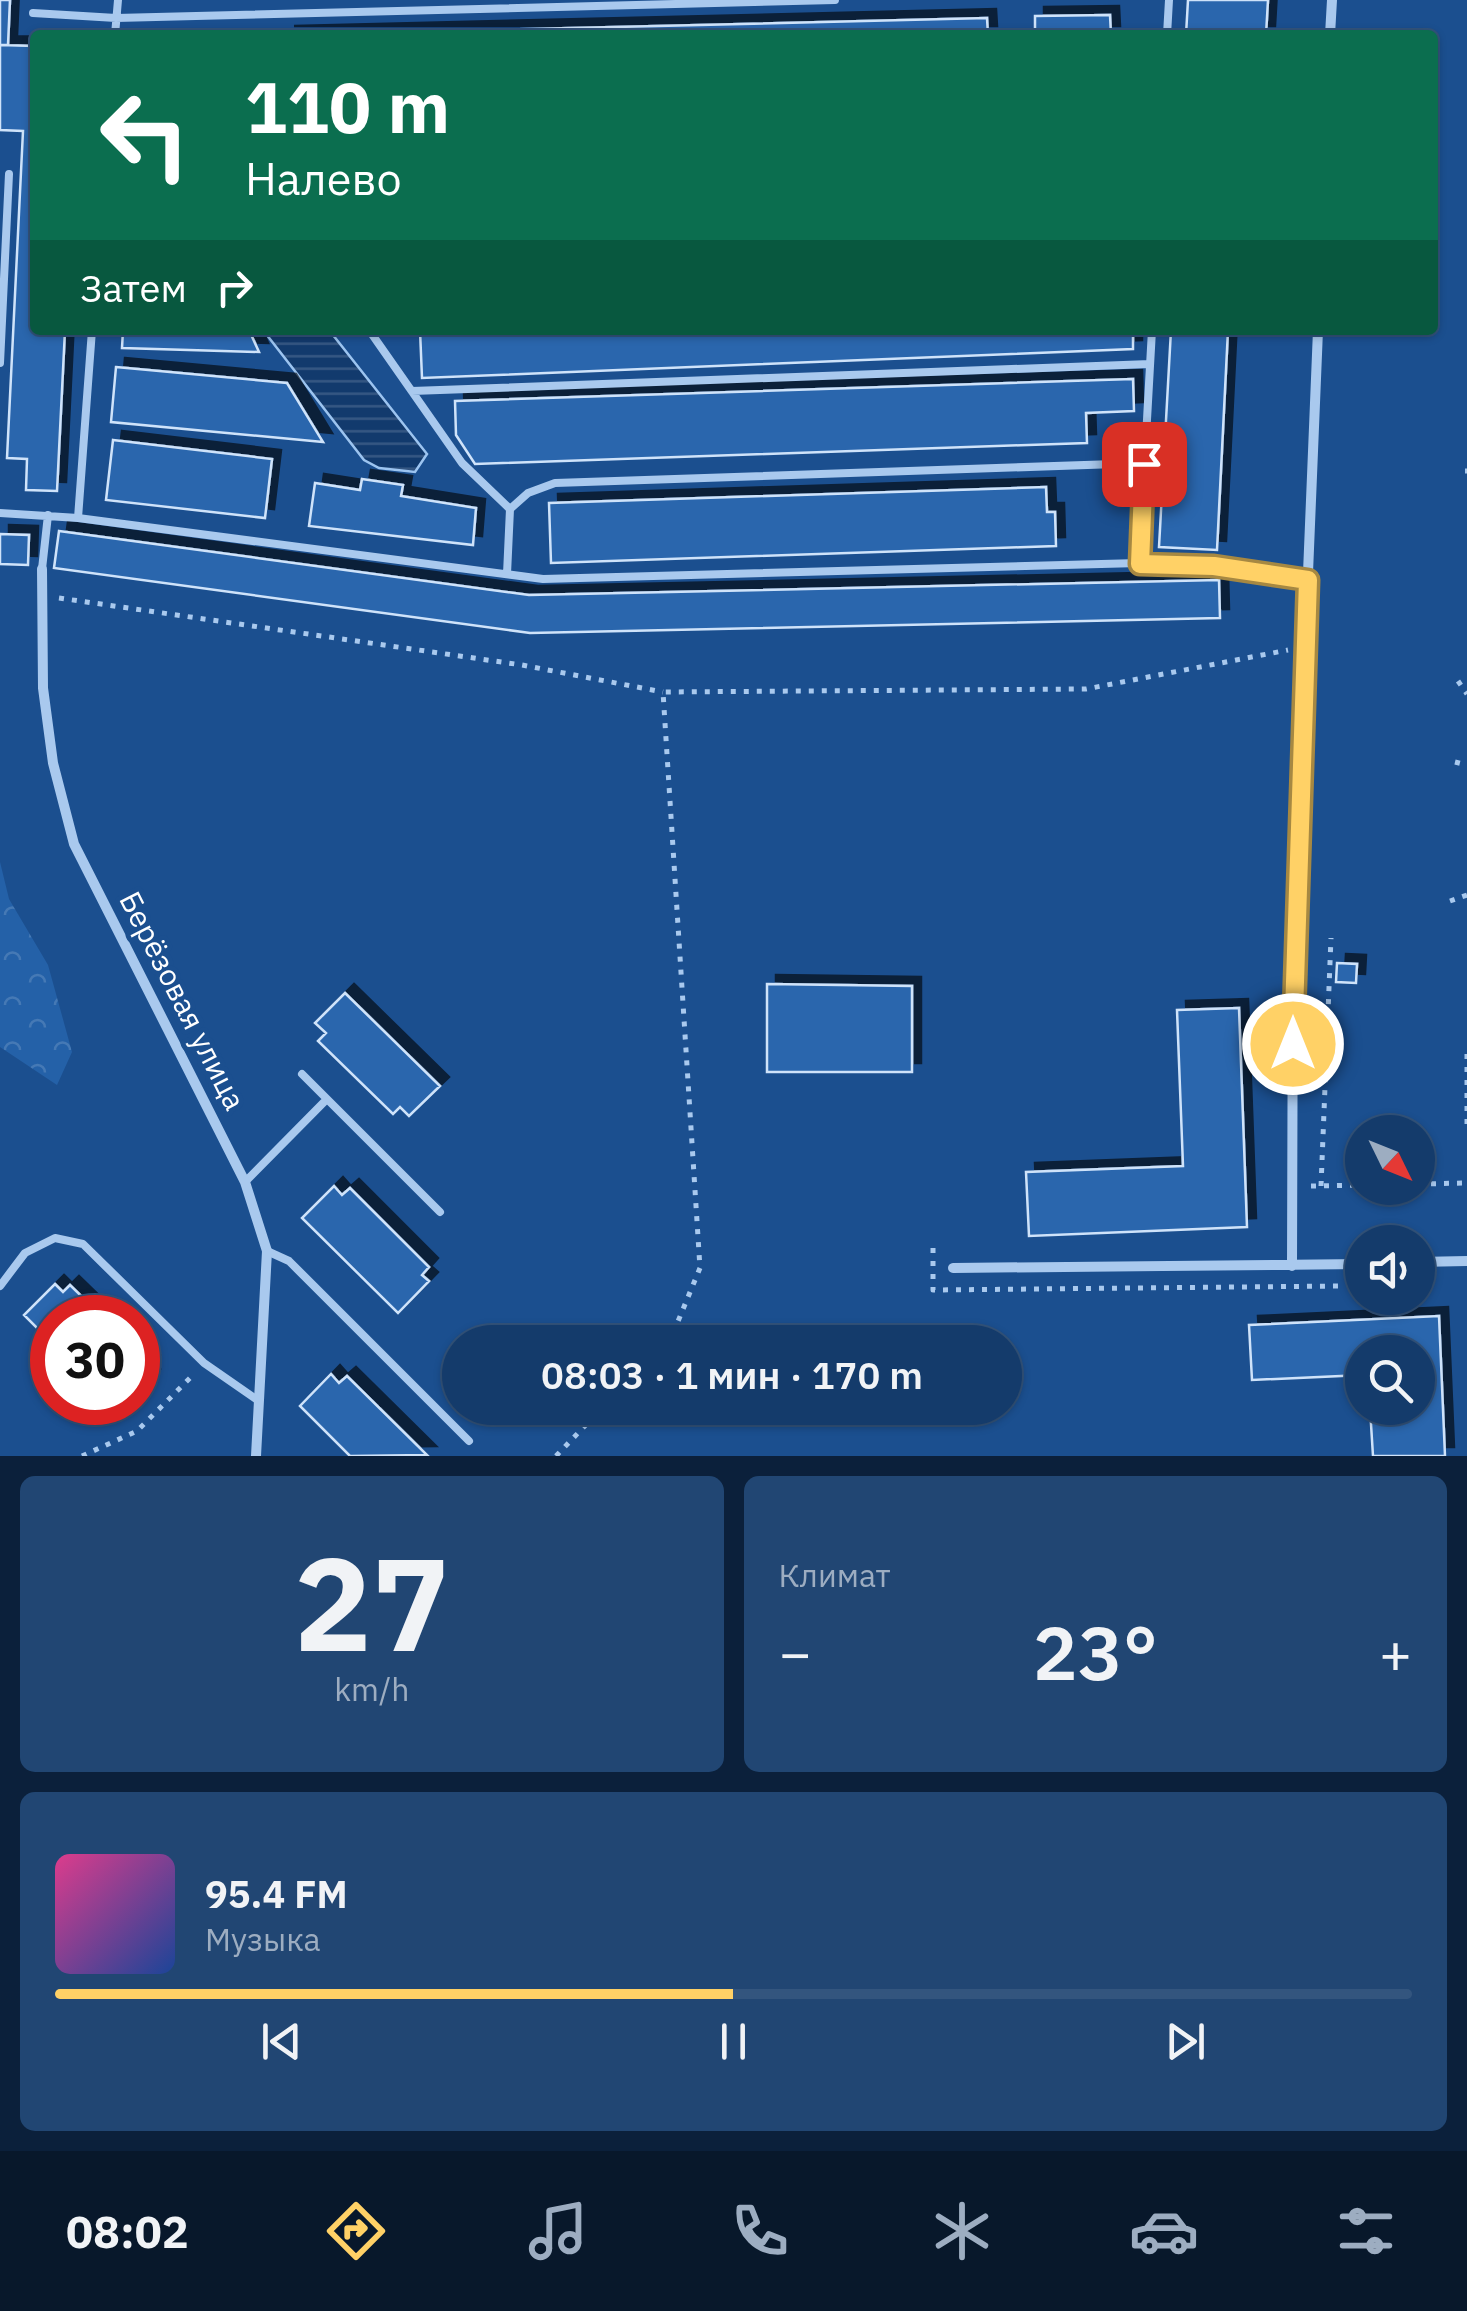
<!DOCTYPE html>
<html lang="ru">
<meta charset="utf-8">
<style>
:root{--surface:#143b6b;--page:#214673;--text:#f1f3f6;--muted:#9dadc1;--line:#33557e;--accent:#ffd166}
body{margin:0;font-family:"IBM Plex Sans",sans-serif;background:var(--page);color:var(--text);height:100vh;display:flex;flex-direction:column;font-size:38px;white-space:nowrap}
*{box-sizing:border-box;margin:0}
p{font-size:32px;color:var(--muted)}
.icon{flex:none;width:55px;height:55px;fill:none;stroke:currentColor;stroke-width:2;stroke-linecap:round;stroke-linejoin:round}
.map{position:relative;height:1456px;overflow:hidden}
.details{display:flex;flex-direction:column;gap:20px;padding:20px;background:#0b203b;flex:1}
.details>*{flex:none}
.banner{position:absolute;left:30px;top:30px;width:1408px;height:305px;border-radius:10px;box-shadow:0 2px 8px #0004,0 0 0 2px var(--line);background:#0b6e4f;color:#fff;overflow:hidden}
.needle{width:65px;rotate:133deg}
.controls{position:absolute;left:1345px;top:1115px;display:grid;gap:20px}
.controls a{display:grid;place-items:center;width:90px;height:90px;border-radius:50%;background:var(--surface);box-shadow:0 2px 8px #0004,0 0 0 2px var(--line);font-size:50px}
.speed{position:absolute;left:30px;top:1295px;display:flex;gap:20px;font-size:50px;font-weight:700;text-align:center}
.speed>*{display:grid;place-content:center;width:130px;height:130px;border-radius:50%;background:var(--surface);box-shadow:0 2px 8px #0004,0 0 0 2px var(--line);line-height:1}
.speed .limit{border:15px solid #d22;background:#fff;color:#111}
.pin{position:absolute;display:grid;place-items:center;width:85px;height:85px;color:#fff;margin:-42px;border-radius:20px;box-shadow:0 5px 15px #0006}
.me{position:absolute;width:110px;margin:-55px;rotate:0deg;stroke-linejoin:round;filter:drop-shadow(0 0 8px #0008)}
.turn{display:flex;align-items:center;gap:35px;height:210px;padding:0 50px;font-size:45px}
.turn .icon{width:130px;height:130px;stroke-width:2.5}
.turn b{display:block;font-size:70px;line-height:85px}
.then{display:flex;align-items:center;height:95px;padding:0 50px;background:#0003;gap:20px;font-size:38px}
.big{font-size:75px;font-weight:600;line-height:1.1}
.details .tile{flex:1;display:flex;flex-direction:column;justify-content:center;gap:15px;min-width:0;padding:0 35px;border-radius:15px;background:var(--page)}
.details .dial{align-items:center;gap:0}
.dial b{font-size:130px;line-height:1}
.song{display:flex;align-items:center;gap:30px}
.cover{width:120px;height:120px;border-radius:15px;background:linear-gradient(135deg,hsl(330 70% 55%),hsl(220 70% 35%))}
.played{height:10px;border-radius:5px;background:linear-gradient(90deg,var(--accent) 50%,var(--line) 50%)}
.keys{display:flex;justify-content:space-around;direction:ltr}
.heat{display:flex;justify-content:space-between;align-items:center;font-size:55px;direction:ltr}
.details .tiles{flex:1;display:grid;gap:20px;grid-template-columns:1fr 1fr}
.tile:last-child{grid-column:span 2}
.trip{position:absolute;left:442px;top:1325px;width:580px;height:100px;border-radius:50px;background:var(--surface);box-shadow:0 2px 8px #0004,0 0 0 2px var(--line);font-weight:600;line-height:100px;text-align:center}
.menu{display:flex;height:160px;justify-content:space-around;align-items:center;background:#08182b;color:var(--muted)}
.menu .icon{width:70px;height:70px}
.menu .current{color:var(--accent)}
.menu b{font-size:45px;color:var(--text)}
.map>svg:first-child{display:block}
.forest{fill:url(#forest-crowns)}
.water{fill:url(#water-rules);stroke:#9cc4f0;stroke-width:2.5}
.building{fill:#2a66ad;stroke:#cfe3fa;stroke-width:2.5;filter:url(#shadow)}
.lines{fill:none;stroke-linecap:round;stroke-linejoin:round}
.path{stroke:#a9c9ee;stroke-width:5;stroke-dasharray:5 8;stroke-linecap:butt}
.service{stroke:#a9c9ee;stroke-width:8}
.minor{stroke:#a9c9ee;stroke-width:10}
.route-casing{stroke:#a68842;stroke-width:25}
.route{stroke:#ffd166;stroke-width:18}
.labels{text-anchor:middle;stroke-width:10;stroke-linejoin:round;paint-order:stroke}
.street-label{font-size:30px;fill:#fff;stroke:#1b4f8f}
</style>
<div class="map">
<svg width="1467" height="1456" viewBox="0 0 1467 1456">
<defs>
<pattern id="forest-crowns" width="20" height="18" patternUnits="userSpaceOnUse" patternTransform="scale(2.5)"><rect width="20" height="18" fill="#2461a8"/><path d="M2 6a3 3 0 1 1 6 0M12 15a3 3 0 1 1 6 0" fill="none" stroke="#4579b5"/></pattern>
<pattern id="water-rules" width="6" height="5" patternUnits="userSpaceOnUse" patternTransform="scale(2.5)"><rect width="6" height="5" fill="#123a6d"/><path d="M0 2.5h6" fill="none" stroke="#365883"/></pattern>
<filter id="shadow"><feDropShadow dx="9" dy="-9" stdDeviation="0" flood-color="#0009"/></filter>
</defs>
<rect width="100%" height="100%" fill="#1b4f8f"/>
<path class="forest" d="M0,862L9,899L48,965L72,1052L57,1085L0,1047Z"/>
<path class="water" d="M263,330H329L427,454L415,472L379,468L364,460Z"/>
<path class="building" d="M0,0H10L8,45H0Z
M1188,0H1268L1266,35H1186Z
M1110,15L1111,35H1035V16Z
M987,18L988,35H285Z
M0,45L35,46V330H65L57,491L26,490L27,459L7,458L23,131L0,130Z
M123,330H249L259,352L122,348Z
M420,330H1133V349L422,378Z
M1171,330H1228L1217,550L1159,547Z
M116,367L287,383L323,442L111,422Z
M1133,379L1134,411L1086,413L1087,443L475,464L456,435L455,401Z
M113,440L272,459L265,518L106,500Z
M362,479L403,485L401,496L476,508L473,545L309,526L315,483L360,490Z
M1046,487L1047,512H1055L1056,546L551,563L549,503Z
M59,531L529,595L1219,580L1220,618L530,633L54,568Z
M0,534L29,535L28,565L0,564Z
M1337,963L1357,964L1356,983L1336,982Z
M767,984L912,986V1072H767Z
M345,993L440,1086L409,1116L400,1107L393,1114L318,1041L326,1033L315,1023Z
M1239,1008L1247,1227L1029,1236L1026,1172L1183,1166L1177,1010Z
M334,1186L342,1195L350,1188L429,1267L422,1275L429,1281L398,1313L302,1218Z
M55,1284L63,1292L70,1285L104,1318H52V1343L24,1315Z
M1439,1316L1445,1456H1373L1370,1408H1418V1352H1362V1375L1252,1380L1249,1325Z
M138,1350L151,1364L144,1371L151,1378L138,1391Z
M331,1374L339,1383L347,1376L427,1455L350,1456L300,1406Z"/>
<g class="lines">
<path class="path" d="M1465,471H1467
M59,598L522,665L663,692
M1458,681L1467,694
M1455,762L1467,765
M1450,901L1467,895
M1467,1054V1127
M1418,1184L1467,1183
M1311,1186L1362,1185
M1321,1186L1331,938
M933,1248V1290L1338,1286
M664,1342L674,1331L700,1268L663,692L1086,689L1288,650
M82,1456L137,1431L192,1376
M556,1456L602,1408"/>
<path class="service" d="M33,13L116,18L835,0
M115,35L118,0
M1167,35L1169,0
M369,330L462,463L510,509
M0,363L9,174
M412,391L1150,364
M0,513L78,518L543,579L1139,563L1215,566L1308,580
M78,518L92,330
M1139,563L1152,330
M42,569L48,515
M507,574L510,509L528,493L555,483L1145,463
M302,1074L440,1212
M245,1182L327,1099
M267,1251L289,1261L469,1441
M0,1286L25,1253L55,1238L83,1244L204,1363L256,1399"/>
<path class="minor" d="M1330,35L1332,0
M42,569L43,688L53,763L74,844L245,1182L267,1251L256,1456
M1418,1262L1467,1261
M1292,1266L1293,937L1318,330
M953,1268L1362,1264"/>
</g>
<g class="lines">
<g class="route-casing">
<path id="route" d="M1144,464L1140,564L1214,566L1308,580L1293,1044"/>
</g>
<use href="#route" class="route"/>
</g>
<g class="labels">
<g class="street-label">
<text transform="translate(182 1001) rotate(63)" y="10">Берёзовая улица</text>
</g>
</g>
</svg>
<div class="controls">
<a><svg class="needle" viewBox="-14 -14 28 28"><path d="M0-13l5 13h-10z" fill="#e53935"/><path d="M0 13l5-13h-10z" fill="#9dadc1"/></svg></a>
<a><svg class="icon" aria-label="sound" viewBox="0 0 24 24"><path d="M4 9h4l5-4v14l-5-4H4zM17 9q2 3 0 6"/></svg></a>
<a><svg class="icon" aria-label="search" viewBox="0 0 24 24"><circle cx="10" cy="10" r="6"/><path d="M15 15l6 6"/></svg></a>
</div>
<div class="speed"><div class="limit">30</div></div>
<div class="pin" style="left:1144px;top:464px;background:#d93025"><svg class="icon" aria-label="arrive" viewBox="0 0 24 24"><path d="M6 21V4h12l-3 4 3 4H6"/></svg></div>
<svg class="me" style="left:1293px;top:1044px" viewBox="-20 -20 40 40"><circle r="17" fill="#ffd166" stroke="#fff" stroke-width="3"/><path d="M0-11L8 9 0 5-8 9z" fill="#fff"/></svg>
<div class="trip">08:03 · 1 мин · 170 m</div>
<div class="banner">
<div class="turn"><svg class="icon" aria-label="left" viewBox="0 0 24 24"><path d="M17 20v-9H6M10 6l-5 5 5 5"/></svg><div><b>110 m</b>Налево</div></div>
<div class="then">Затем<svg class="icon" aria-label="right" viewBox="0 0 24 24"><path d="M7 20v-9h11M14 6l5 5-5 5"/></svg></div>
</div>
</div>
<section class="details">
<div class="tiles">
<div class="tile dial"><b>27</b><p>km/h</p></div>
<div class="tile"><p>Климат</p>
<div class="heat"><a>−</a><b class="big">23°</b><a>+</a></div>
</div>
<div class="tile">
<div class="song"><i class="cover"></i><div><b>95.4 FM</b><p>Музыка</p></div></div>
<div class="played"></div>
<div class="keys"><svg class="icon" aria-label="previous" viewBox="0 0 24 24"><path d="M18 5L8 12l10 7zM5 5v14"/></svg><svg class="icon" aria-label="pause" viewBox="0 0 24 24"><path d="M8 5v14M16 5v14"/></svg><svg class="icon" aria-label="next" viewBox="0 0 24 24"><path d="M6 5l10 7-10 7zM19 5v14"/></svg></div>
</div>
</div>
</section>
<nav class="menu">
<b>08:02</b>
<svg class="icon current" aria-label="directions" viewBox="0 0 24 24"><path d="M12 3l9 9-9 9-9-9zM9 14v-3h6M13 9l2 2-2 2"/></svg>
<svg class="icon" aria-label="music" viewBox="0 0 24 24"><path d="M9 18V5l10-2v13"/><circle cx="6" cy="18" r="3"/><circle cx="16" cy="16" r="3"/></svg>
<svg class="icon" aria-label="phone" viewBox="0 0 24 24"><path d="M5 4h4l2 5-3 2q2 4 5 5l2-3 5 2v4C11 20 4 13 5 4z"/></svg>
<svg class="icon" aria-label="climate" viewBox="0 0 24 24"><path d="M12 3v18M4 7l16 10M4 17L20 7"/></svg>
<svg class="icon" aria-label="car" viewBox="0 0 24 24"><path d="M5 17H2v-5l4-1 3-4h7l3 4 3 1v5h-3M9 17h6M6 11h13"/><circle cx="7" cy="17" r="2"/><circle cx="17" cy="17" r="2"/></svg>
<svg class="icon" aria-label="filters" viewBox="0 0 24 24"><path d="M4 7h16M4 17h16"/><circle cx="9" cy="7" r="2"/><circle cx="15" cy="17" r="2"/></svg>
</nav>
